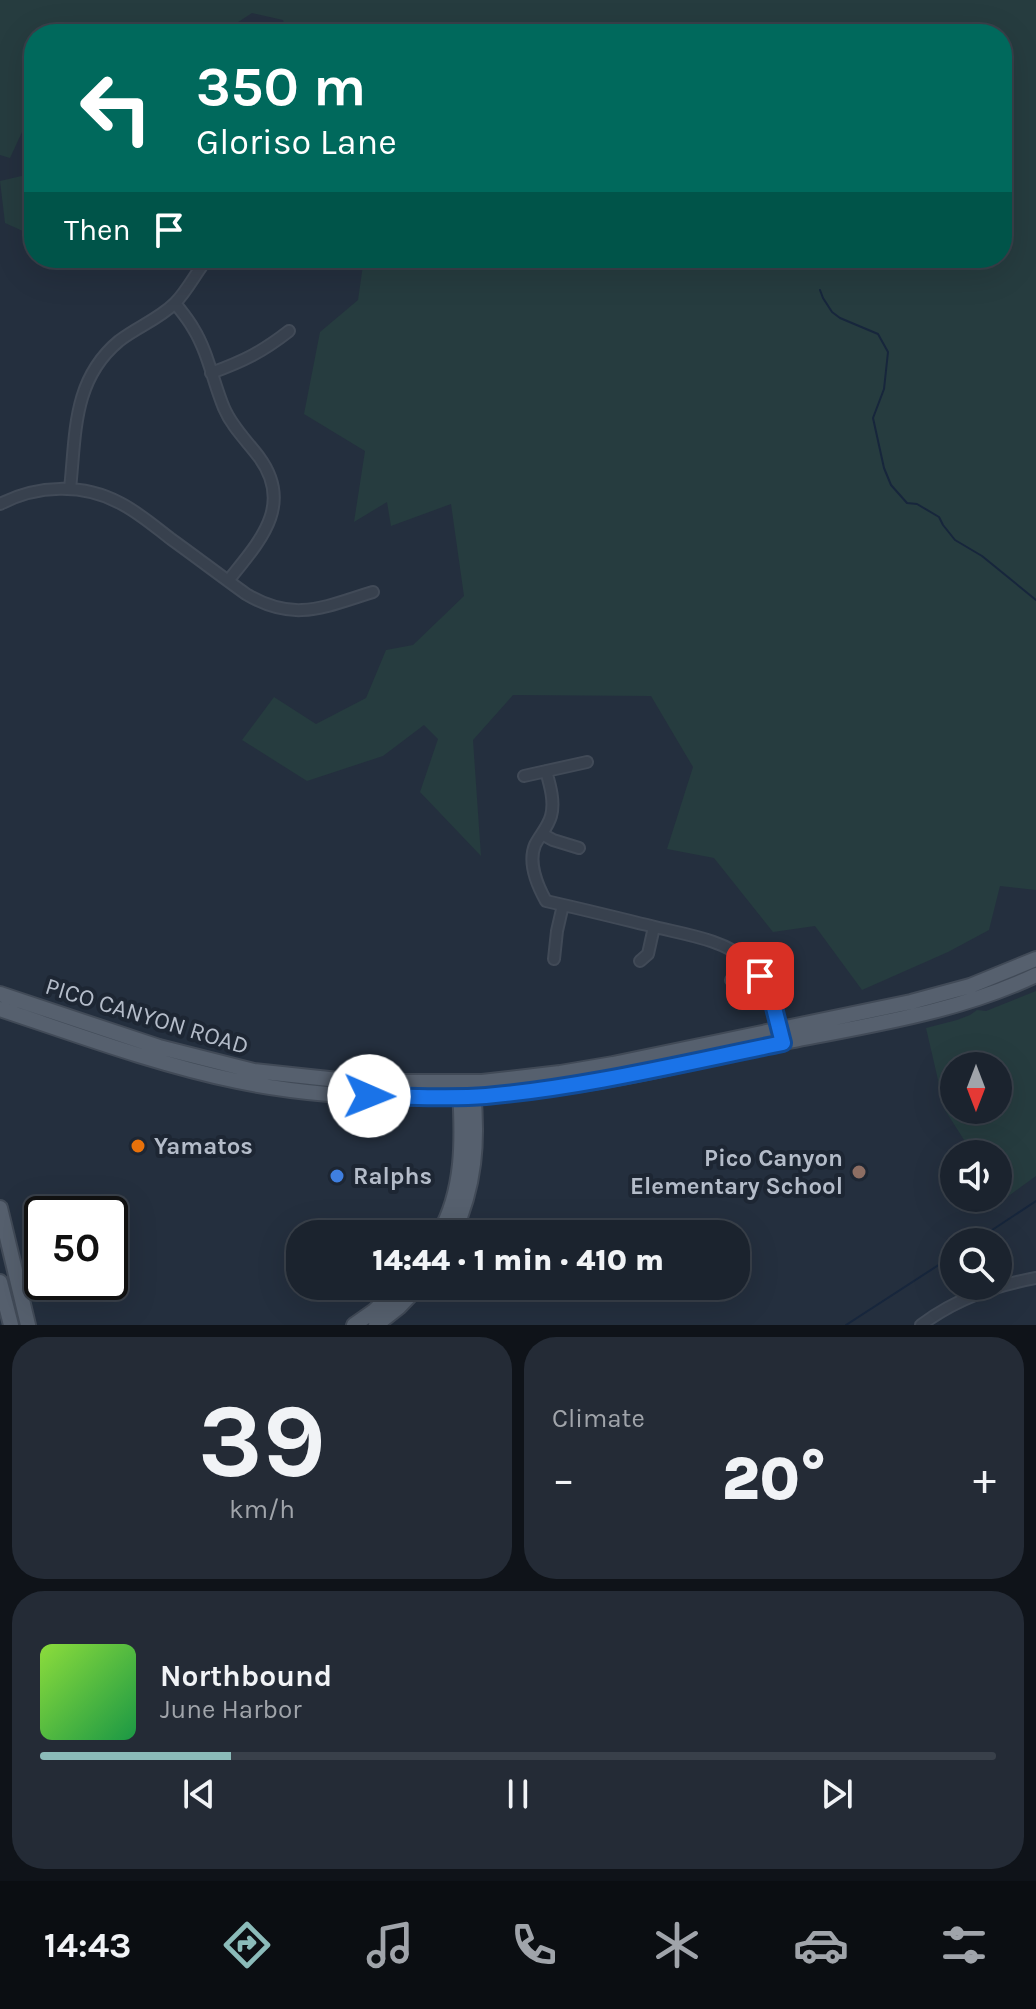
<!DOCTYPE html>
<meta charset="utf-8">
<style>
:root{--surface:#1b232e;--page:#242b36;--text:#f1f3f6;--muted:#a0a4aa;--line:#39404a;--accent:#8bbbb9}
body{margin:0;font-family:Karla,sans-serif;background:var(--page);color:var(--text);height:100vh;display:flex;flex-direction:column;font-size:30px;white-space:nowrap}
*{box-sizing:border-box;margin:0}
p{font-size:26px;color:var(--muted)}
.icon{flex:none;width:44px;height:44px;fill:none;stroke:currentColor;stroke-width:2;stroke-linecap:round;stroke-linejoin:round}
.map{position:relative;height:1325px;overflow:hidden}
.panel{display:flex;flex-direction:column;gap:12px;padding:12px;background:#0f1319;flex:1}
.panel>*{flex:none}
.top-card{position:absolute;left:24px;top:24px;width:988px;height:244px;border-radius:32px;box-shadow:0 8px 32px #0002,0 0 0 2px var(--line);background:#00695c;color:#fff;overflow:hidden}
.needle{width:52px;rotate:180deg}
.buttons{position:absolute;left:940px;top:1052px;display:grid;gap:16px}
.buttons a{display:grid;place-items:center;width:72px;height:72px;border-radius:50%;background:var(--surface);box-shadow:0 8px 32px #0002,0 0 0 2px var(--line);font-size:40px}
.speed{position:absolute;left:24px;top:1196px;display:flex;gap:16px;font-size:40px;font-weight:700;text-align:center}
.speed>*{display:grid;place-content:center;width:104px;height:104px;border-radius:50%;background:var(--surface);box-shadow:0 8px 32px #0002,0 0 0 2px var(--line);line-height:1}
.speed .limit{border:4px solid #111;border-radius:12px;background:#fff;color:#111}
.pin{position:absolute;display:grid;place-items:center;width:68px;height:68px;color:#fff;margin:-34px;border-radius:16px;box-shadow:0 4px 12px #0006}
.me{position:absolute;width:88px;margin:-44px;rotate:91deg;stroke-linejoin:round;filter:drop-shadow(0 0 6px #0008)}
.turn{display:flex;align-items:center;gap:28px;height:168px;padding:0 40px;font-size:36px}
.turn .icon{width:104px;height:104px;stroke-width:2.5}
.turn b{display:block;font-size:56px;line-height:68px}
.then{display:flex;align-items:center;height:76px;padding:0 40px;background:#0003;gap:16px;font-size:30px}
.big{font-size:60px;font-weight:800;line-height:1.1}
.panel .card{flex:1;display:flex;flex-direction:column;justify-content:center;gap:12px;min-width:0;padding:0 28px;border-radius:32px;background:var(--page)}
.panel .dial{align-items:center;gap:0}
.dial b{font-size:104px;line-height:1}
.song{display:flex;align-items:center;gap:24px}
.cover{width:96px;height:96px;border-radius:12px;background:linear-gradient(135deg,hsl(90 70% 55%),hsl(140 70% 35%))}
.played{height:8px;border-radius:4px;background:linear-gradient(90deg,var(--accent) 20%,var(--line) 20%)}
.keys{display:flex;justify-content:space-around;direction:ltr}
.heat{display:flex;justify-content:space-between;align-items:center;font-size:44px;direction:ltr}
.panel .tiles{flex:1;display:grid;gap:12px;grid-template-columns:1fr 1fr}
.card:last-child{grid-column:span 2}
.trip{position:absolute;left:286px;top:1220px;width:464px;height:80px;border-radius:32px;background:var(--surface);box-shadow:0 8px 32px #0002,0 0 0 2px var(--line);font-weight:800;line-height:80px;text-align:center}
.menu{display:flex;height:128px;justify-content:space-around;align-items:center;background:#0b0e12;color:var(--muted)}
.menu .icon{width:56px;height:56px}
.menu .on{color:var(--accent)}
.menu b{font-size:36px;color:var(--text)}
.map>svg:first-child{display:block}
.green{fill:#263c3f;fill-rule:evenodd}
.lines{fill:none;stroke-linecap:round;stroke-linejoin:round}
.stream{stroke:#17263c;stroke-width:2}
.minor-casing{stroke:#414a57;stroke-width:14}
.major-casing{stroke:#414a57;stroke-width:18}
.minor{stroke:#38414e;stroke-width:10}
.major{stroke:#56606e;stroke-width:14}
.route-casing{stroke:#114b97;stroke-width:20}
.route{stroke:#1a73e8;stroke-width:14}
.food-dot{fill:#e8710a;stroke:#1d2633;stroke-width:3}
.education-dot{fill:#8d6e63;stroke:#1d2633;stroke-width:3}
.shop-dot{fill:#3f7fe0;stroke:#1d2633;stroke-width:3}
.labels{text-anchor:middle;stroke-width:8;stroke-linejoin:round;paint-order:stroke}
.street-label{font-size:24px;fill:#b4bcc9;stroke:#1d2633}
.poi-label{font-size:24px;font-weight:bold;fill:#b4bcc9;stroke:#1d2633;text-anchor:start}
</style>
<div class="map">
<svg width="1036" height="1325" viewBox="0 0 1036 1325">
<rect width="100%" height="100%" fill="#242f3e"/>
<path class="green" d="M0,0H1036V890L1000,886L989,930L948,952L862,990L815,926L773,932L714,858L667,849L693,767L651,696L513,695L473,740L481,856L420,792L438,739L424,725L383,756L307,781L242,740L274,697L316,724L366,698L386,650L413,645L464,596L451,504L391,526L387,502L354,522L365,451L304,414L320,332L358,300L364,258H1002V34H287L283,20L252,13L223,32L224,34H203L196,24L182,34H34V127L22,132L10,158L0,155Z
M34,173V236L5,223L0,181Z
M1036,991V1176L1003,1200L998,1192V1154H973L945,1110L926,1028L957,1020L970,1015L977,1010L986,1011ZM954,1066H998V1110H954Z"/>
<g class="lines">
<path class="stream" d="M820,290L823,298L832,312L840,318L878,334L888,352L884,389L873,418L884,468L891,485L907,503L917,504L939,517L943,525L955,540L982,556L1036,600
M974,1242L1036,1201
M846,1325L954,1255"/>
<g class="minor-casing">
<path id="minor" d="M175,303C181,311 188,319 193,328C208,352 213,382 224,408C232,427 247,441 259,457C295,506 258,543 228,581
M211,373C244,361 262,352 289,331
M70,489C76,434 72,380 119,341C137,327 159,319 175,303C188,290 196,272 208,258
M0,504C37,485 82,483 120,503C138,512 154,526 171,539C196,557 221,576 246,594C294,623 324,607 373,592
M546,771C550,785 555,802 551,816C548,827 540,835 535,845C528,862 537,885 546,901C582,909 618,918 655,927C683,934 726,940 747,961C768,981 774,1006 780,1033
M524,776L587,762
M542,834L553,840L579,848
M554,959L557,931L563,905
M640,961L648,954L654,927
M731,980L748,962
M770,992L786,985
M921,1325C956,1299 993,1286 1036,1278"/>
</g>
<g class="major-casing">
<path id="major" d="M0,994L159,1047L254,1071L357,1082H482L560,1073L613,1064L911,1002L970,986L1036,959
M0,1009C78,1035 156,1064 237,1081C339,1102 464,1102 567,1086C637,1076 706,1059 774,1044C862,1026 954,1014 1036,975
M0,1208L28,1325
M439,1234C464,1191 463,1139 460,1090
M453,1234C475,1186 478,1142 473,1090
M0,1282L11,1325
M354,1325L374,1311L401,1286
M376,1325L399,1307L419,1286"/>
</g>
<use href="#minor" class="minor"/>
<use href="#major" class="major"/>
</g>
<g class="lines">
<g class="route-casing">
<path id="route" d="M369,1096C408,1096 447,1099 486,1096C586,1087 684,1063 783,1043L770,992L760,976"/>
</g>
<use href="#route" class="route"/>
</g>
<circle class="food-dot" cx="138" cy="1146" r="8"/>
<circle class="education-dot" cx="859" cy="1172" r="8"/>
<circle class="shop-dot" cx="337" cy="1176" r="8"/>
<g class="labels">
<g class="street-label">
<text transform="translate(147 1016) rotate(17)" y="8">PICO CANYON ROAD</text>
</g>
<g class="poi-label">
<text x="154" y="1154">Yamatos</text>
<text x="843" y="1166" text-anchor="end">Pico Canyon<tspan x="843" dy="28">Elementary School</tspan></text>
<text x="353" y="1184">Ralphs</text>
</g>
</g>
</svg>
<div class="buttons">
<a><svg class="needle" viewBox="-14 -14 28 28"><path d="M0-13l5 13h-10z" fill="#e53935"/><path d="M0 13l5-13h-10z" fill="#a0a4aa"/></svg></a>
<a><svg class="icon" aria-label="sound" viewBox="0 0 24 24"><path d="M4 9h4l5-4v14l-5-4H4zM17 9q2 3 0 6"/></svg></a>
<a><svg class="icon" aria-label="search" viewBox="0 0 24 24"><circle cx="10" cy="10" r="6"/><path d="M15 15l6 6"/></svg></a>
</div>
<div class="speed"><div class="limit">50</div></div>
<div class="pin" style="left:760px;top:976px;background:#d93025"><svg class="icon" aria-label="arrive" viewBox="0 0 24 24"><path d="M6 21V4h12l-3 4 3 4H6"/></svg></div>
<svg class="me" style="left:369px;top:1096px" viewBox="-20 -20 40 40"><circle r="19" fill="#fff"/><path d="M0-13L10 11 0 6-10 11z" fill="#1a73e8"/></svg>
<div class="trip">14:44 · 1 min · 410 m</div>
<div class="top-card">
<div class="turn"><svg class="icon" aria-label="left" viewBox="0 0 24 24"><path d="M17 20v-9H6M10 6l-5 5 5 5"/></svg><div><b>350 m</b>Gloriso Lane</div></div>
<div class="then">Then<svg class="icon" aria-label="arrive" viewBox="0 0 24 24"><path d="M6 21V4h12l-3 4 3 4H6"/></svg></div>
</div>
</div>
<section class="panel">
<div class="tiles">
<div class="card dial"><b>39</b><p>km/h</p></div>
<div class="card"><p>Climate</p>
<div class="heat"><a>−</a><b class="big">20°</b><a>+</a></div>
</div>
<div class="card">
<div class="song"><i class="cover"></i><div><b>Northbound</b><p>June Harbor</p></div></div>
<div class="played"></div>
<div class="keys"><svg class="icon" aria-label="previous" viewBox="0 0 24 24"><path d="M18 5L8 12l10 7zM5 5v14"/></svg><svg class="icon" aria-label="pause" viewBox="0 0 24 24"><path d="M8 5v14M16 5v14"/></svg><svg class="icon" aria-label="next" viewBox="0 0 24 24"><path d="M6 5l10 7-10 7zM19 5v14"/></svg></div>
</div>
</div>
</section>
<nav class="menu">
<b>14:43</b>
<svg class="icon on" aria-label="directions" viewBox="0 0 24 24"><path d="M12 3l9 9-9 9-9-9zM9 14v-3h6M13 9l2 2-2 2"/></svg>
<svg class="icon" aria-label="music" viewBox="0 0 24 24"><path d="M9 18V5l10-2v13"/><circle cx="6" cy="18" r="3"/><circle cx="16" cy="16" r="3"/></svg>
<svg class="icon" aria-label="phone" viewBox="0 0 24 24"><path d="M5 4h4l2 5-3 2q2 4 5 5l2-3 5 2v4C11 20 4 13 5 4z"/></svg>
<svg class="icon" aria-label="climate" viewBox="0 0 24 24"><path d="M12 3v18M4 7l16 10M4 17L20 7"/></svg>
<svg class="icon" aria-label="car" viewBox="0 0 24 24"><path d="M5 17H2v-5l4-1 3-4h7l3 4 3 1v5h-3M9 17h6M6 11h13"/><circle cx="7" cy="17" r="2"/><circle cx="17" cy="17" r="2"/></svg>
<svg class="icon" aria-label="filters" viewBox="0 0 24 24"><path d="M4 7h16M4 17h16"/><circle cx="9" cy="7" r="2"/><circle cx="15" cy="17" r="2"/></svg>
</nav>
